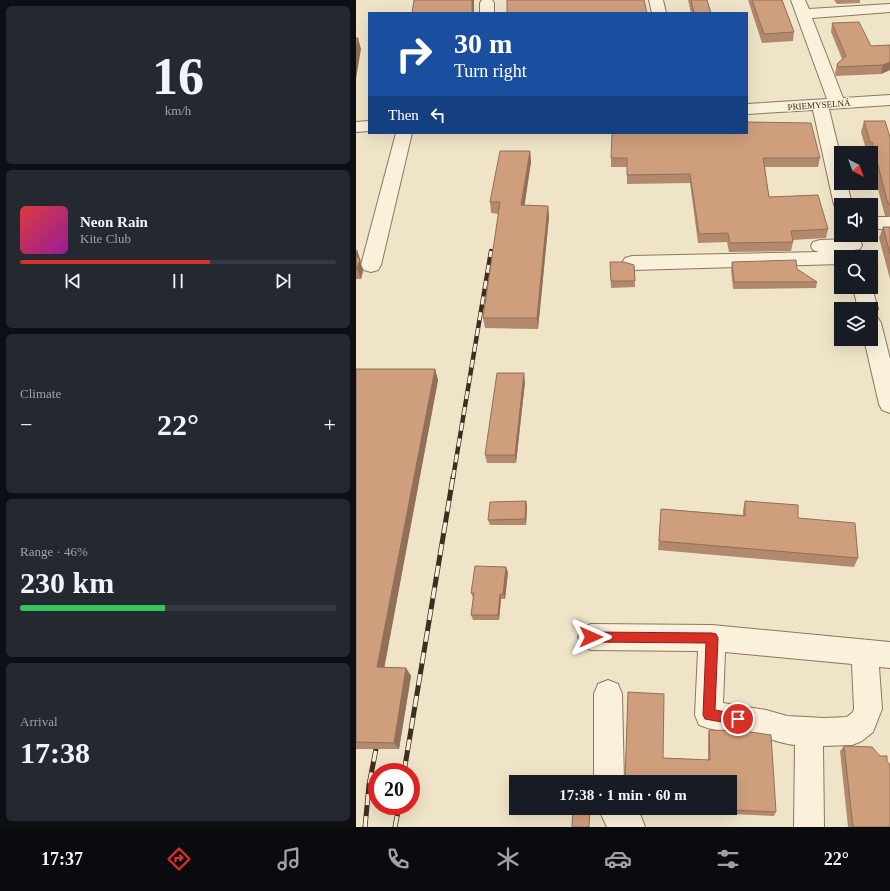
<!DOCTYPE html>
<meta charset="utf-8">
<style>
:root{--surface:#171b24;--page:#242831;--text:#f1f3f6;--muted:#9ea1a6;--line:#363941;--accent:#d93025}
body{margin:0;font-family:Georgia,serif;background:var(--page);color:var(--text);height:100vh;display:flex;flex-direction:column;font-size:15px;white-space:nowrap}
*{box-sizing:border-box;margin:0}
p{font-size:13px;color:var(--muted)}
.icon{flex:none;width:22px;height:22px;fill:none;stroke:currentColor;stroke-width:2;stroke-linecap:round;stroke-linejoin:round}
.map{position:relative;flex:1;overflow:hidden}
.panel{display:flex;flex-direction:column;gap:6px;padding:6px;background:#0d0f14;width:356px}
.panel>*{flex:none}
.guide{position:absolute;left:12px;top:12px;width:380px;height:122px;border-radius:0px;box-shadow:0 4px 16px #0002;background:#1a4fa0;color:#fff;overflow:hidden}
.needle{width:26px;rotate:139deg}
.controls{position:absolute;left:478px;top:146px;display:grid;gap:8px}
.controls a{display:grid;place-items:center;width:44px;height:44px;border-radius:0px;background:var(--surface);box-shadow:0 4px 16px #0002;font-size:20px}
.speed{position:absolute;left:12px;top:763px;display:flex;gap:8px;font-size:20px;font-weight:700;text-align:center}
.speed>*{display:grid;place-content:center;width:52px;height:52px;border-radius:50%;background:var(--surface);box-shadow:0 4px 16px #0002;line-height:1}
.speed .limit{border:6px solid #d22;background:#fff;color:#111}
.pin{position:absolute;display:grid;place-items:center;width:34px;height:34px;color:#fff;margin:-17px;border:2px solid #fff;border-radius:50%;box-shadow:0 1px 4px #0007}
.me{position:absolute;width:44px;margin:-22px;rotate:90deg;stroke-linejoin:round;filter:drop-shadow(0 0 3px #0008)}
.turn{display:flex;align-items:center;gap:14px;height:84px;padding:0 20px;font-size:18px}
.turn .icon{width:52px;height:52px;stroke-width:2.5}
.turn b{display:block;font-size:28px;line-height:34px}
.then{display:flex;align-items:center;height:38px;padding:0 20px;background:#0003;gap:8px;font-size:15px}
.big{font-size:30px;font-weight:800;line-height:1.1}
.panel .card{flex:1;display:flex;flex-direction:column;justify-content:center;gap:6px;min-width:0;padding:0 14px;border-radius:6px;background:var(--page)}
.panel .dial{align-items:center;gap:0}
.dial b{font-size:52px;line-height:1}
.song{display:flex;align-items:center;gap:12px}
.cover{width:48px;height:48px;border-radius:6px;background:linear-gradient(135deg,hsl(0 70% 55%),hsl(300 70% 35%))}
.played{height:4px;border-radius:2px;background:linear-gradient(90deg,var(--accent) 60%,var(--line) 60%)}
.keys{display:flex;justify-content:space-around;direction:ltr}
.heat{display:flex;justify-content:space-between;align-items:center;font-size:22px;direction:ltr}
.charge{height:6px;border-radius:3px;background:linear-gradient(90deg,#34c759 46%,var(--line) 0)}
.trip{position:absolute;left:153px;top:775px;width:228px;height:40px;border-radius:0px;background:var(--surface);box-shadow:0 4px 16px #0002;font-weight:800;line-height:40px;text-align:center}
.dock{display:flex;height:64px;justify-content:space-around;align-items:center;background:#090b0e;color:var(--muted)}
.dock .icon{width:28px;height:28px}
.dock .current{color:var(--accent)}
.dock b{font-size:18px;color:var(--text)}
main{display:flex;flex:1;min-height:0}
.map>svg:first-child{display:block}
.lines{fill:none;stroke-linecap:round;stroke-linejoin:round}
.minor-casing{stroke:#8d765c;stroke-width:2}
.minor{fill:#faf1dc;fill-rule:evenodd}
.rail-far1-casing{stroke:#3d2e20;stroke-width:4.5}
.rail-casing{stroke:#3d2e20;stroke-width:5}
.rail-far1{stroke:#f7eed8;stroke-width:3;stroke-dasharray:8;stroke-linecap:butt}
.rail{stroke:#f7eed8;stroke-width:3.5;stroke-dasharray:11;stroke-linecap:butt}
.wall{fill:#b2896c}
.shaded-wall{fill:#916f58}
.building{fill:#cf9f7d;stroke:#916f58}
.route{fill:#d93025;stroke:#8d1f18}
.labels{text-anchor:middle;stroke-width:3;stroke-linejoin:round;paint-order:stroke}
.far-street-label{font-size:9px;fill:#3d2e20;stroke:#f7eed8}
</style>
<main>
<section class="panel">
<div class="card dial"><b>16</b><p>km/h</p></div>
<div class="card">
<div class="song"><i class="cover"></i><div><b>Neon Rain</b><p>Kite Club</p></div></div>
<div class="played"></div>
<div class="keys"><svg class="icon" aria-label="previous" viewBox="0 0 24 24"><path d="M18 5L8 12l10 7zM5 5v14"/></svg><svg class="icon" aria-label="pause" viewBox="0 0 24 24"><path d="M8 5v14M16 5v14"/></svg><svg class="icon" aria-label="next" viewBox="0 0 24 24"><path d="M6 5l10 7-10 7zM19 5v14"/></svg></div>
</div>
<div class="card"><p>Climate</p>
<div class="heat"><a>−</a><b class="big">22°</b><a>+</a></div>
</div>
<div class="card"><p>Range · 46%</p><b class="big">230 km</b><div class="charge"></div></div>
<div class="card"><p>Arrival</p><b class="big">17:38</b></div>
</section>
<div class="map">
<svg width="534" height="827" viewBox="0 0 534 827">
<rect width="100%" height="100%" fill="#f0e4c8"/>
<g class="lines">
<g class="minor-casing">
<path id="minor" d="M126,0H136L138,3V13H124V3Z
M293,0H307L310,13H296Z
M435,0H449L453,9L534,4V12L456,18L487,98L534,95V105L473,109L485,159V183H491L496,205H485V210L481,209L478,205L457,110L391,114V104L471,99Z
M13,121V131L0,132V122Z
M40,133H56L25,265L22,270L15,272L8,270L5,265Z
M515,217H534V229H515Z
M497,239L504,241L506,245L504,249L486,252L492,253L494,257H485V264L276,270L269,268L266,263L269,258L276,256L463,252L457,250L455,246L457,242L464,240Z
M515,284L522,309L519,314L515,315V309H502L497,287H515Z
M515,316L522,318L525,323L534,359V413L526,410L523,404L508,339H515Z
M235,624L356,625L534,642V668L523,667L526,709L517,732L506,741L496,745L467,746L468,827H438L439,745C428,744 419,740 408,738C387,734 363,733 343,725L339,715L342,651L235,650L226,646L222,637L226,628ZM369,652L496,664L498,709L497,712L491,717L469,718L431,716L410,710L367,703Z
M252,680L262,684L266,694L268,782H238V694L242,684Z
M242,808H274L285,816L289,827H251Z"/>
</g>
<use href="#minor" class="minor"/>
<g class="rail-far1-casing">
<path id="rail-far1" d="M97,478L135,251"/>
</g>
<g class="rail-casing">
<path id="rail" d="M48,772L97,477
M9,827L13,785L20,749
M39,827L43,806"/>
</g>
<use href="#rail-far1" class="rail-far1"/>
<use href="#rail" class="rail"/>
</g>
<path class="wall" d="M332,0H351L355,13H335Z
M392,0H426L438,32L437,41L406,43Z
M478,0H504V3L481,4Z
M476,23L515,46L534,45V70L525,74L480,76L479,73L481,64L486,59L475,32Z
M508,121L534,137V217L529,216L515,163V153H511L505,132Z
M174,151L175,162L168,205L192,206L193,217L182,329L129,328L127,318L143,214L135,213L134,202Z
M255,158H464L462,167H409L413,197L472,229L470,238L437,240V242L435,251L373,252L371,242L342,243L334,183L271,184V167H255Z
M527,227H534V279L523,238Z
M0,249L5,261L4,262L7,271L5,279H0Z
M254,262L278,265L279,287L255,288Z
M376,262L441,269L461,282L460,288L377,289L375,269Z
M0,369H79L82,380L28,667L50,668L55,676L43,749H0Z
M169,382L160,463H131L129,455Z
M170,501L171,507L170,525H134L132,520Z
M389,501L442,518L502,558L498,567L302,550L305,509L387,515V510Z
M152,572L149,599H145L143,620H117L115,615L117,598L115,593Z
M353,730L420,812L418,816L353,813V808H374L307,758L352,760V735Z
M488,746L524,756L534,827H492L484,751Z"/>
<path class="shaded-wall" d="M116,0H118V13H116Z
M2,38L5,49L0,79V50Z
M534,62V70L525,74L527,65Z
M174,151L175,162L167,216L165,205Z
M192,206L193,217L182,329L181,318Z
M1,249L7,271L5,279L1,268L0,255Z
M79,369L82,380L27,675L21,667Z
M168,373L169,382L160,463L159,455Z
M170,501L171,507L170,525L169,519Z
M150,567L152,572L149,599L147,594Z
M144,594L145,599L143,620L142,615Z
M50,668L55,676L43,749L38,743Z"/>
<path class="building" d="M58,0H116V13H56Z
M151,0H288L291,13H151Z
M335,0H351L355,13H338Z
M396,0H426L438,32L408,34Z
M503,22L515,46L534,45V62L527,65L482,67L481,64L490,56L476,23Z
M0,38H2L0,50Z
M508,121H529L534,137V204H532L516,142H514Z
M391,122L455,123L464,158H407L413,197L462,195L472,229L435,231L437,242L374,243L372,233L343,234L334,174L271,175V158H255L256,133H391Z
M144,151H174L165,205L192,206L181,318H127L144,202H134Z
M527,227H534V254Z
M0,255L4,260L1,268H0Z
M440,260L441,269L461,282H378L376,262Z
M254,262H268L278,265L279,281H255Z
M0,369H79L21,667L50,668L38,743L0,742Z
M141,373H168L159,455H129Z
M170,501L169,519L132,520L134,502Z
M389,501L442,505V518L499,523L502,558L303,541L305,509L389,516Z
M119,566L150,567L147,594H144L142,615H115L118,593H115Z
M272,692L308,694L307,758L354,760L353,730L388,731L415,735L420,812L355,809V808H374V782H269Z
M488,746L516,747L524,756H531V761L534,765V827H497Z
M217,808H234L233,827H216Z"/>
<path class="route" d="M235,632L356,633L360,634L362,638L359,710L386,715L387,719L386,723L382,725L349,719L347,715L350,643L235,642L231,641L229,637L231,633Z"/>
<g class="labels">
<g class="far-street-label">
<text transform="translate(463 105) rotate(-4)" y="3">PRIEMYSELNÁ</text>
</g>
</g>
</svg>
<div class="controls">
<a><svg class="needle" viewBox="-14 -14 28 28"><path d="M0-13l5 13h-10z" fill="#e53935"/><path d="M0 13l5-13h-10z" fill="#9ea1a6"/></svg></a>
<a><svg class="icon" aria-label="sound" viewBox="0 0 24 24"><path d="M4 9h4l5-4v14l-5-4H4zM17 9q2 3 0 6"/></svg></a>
<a><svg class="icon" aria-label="search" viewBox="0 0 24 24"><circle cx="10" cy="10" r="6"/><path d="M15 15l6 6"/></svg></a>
<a><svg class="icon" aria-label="layers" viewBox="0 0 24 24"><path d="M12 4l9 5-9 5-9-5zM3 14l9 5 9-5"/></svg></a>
</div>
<div class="speed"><div class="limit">20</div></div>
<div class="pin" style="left:382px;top:719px;background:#d93025"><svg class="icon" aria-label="arrive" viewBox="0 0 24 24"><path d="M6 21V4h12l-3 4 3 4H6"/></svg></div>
<svg class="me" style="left:235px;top:637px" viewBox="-20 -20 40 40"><path d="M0-17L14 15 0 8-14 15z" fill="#d93025" stroke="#fff" stroke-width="4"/></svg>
<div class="trip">17:38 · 1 min · 60 m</div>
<div class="guide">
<div class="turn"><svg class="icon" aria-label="right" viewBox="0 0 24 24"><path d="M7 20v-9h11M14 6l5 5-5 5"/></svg><div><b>30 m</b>Turn right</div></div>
<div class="then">Then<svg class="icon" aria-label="left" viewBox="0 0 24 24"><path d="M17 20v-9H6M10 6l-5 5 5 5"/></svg></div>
</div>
</div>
</main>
<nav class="dock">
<b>17:37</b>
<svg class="icon current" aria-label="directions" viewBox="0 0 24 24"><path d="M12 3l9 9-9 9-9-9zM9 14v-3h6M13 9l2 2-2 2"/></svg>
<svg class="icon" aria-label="music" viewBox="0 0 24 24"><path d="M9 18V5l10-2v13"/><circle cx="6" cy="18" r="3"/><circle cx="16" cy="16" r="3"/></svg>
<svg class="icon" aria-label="phone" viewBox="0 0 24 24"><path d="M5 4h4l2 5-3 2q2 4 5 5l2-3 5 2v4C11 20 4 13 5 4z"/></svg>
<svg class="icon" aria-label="climate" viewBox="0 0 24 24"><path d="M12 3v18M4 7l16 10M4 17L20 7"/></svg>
<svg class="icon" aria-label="car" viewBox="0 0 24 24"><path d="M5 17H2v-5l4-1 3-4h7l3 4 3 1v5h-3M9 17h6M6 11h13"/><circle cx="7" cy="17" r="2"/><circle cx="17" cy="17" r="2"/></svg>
<svg class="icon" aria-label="filters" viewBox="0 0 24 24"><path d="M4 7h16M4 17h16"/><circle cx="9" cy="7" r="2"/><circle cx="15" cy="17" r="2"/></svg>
<b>22°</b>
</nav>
